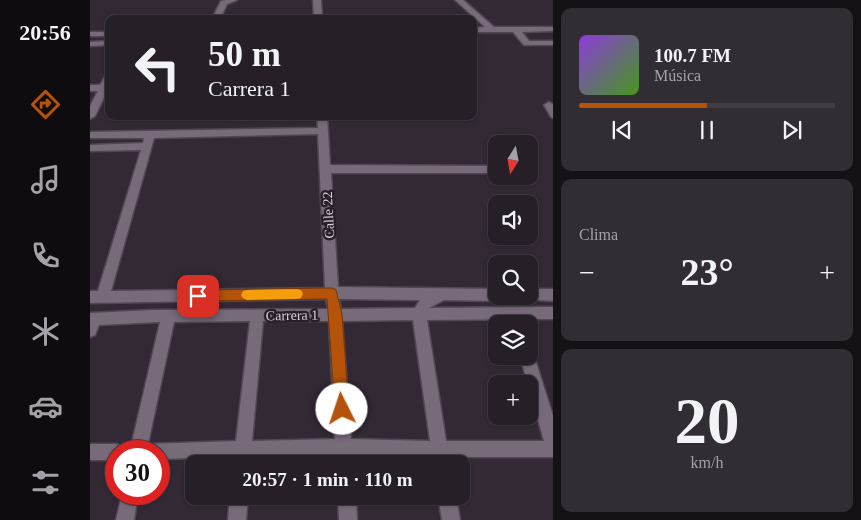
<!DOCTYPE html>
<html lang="es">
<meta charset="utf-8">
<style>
:root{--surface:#261f28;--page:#322c34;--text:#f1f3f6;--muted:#a4a2a8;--line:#423d45;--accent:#b45309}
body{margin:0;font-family:Georgia,serif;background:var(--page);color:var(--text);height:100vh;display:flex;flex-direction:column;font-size:19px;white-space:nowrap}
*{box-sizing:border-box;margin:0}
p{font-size:16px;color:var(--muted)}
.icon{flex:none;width:28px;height:28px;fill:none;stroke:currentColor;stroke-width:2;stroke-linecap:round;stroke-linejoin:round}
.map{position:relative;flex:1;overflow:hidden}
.sheet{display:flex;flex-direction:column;gap:8px;padding:8px;background:#151116;width:308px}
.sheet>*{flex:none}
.banner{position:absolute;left:15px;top:15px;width:372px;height:105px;border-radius:10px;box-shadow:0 1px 4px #0004,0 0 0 1px var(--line);background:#261f28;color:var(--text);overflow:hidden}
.needle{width:32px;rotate:191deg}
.controls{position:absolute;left:398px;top:135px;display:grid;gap:10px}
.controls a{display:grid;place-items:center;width:50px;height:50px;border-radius:10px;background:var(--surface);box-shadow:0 1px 4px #0004,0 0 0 1px var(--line);font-size:25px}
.speed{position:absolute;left:15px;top:440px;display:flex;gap:10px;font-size:25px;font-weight:700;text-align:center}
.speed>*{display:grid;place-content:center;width:65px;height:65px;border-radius:50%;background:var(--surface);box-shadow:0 1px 4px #0004,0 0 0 1px var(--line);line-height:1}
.speed .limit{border:8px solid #d22;background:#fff;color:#111}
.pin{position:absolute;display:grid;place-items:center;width:42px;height:42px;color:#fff;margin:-21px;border-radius:10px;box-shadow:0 2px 8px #0006}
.me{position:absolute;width:55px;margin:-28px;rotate:356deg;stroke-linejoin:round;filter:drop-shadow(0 0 4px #0008)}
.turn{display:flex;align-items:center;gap:18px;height:105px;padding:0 20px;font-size:22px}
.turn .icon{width:65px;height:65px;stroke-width:2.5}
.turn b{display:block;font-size:35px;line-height:42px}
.big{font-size:38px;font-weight:700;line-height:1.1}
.sheet .widget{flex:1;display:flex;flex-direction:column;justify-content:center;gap:8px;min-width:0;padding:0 18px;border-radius:10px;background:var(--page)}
.sheet .dial{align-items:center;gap:0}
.dial b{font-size:65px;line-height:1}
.song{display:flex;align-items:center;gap:15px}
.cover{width:60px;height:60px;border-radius:8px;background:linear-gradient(135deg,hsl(270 70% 55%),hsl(100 70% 35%))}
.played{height:5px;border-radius:2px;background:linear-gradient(90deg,var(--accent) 50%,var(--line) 50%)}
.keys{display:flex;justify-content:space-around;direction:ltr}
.heat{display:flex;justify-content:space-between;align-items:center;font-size:28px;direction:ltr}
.trip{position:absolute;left:95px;top:455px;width:285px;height:50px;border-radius:10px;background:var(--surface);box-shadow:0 1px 4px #0004,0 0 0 1px var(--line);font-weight:700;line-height:50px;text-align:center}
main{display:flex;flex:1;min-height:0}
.tab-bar{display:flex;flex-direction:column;width:90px;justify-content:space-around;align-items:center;background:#0f0c10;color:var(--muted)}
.tab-bar .icon{width:35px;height:35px}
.tab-bar .selected{color:var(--accent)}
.tab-bar b{font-size:22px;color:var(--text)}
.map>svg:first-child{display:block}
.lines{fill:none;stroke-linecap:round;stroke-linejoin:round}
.minor-casing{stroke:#504752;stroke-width:3}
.minor{fill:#776b79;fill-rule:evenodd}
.route{fill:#b45309;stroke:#753606}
.slow{fill:#f59e0b}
.labels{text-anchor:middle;stroke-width:5;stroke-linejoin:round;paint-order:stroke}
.street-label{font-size:14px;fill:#d7d1d9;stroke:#291f2b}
</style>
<main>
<nav class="tab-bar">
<b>20:56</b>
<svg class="icon selected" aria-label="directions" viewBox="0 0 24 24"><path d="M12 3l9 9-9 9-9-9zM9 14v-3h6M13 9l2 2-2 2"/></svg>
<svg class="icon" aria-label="music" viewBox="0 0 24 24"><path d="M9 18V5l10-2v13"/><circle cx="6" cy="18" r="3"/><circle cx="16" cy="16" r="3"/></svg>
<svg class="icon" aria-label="phone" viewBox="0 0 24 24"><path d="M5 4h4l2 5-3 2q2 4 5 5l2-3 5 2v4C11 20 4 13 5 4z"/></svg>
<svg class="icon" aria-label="climate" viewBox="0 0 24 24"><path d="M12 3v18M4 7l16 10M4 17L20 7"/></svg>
<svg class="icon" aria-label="car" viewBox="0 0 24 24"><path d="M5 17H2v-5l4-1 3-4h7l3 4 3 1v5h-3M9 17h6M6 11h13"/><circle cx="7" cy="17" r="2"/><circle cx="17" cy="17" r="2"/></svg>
<svg class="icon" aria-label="filters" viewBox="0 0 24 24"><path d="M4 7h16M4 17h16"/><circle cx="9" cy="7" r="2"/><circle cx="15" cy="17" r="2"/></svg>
</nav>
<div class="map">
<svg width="464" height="520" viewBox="0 0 464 520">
<rect width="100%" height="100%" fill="#332935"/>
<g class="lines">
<g class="minor-casing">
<path id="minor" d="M136,0H147L137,4L130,19H122L131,1Z
M223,0H231L232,19H224Z
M365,0H373L404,27H464V31L432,32L439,41H464V45H434L423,32H384V28L395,27Z
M0,32H19V36H0Z
M19,41V45L0,46V42Z
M19,74V87L5,116L0,119V106L8,91H0V85H10L16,75Z
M459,102L464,105V118L461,117L454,105Z
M152,116H197L192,119H157Z
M227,116H237L240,165L406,166V172L402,173H241L248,287L406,289V296H412L406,301L354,300L339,308L464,307V319L337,320L356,441H454L430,356H439V350L442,351L444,356L464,419V457H358L359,464H343L342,457L263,455V464H247L246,455L161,457L160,464H144V457L69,459V451H40L70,322L9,325L5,335L0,337V313L63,310L238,309L236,299L0,303V291H8L51,150L0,151V145L53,143L54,138H0V132L228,128ZM228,134L235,288L21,291L64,138ZM249,299L330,300L325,308L251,309ZM323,320L340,441L261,439L252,321ZM160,321L146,441L58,444L84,322ZM173,321H239L245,439L162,441Z
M439,289H464V301L434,299L433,296H439Z
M0,444H26L32,446L34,451H26V460H0Z
M32,494H48L44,520H26Z
M140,496H158L156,520H138Z
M248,496H266L267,520H249Z
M348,496H366L370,520H352Z"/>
</g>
<use href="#minor" class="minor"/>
</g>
<path class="route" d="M242,288L246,290L252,314L259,409L257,414L252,416L247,414L245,409L237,299L108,301L104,299L102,296L104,292L108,290Z"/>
<path class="slow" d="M207,289L211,290L213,294L211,298L207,299L157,300L153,298L151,295L153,291L157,290Z"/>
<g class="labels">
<g class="street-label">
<text transform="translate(238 215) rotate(-93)" y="5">Calle 22</text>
<text transform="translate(202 315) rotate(-1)" y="5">Carrera 1</text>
</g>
</g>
</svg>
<div class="controls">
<a><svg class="needle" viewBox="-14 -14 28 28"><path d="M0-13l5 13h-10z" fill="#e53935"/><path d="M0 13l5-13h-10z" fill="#a4a2a8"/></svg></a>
<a><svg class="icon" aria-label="sound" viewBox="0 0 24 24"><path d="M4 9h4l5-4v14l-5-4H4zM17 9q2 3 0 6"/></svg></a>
<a><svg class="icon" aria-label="search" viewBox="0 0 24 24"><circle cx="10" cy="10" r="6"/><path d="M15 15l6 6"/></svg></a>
<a><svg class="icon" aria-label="layers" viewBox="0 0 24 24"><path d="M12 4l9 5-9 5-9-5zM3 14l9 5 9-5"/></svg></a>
<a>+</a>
</div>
<div class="speed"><div class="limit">30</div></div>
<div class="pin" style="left:108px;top:296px;background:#d93025"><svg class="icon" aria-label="arrive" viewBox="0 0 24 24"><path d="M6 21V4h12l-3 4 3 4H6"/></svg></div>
<svg class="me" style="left:252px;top:409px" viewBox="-20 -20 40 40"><circle r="19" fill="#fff"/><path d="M0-13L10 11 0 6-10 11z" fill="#b45309"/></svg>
<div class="trip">20:57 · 1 min · 110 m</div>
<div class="banner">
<div class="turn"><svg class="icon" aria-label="left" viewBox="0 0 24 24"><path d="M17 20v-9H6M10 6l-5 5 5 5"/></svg><div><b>50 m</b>Carrera 1</div></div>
</div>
</div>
<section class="sheet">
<div class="widget">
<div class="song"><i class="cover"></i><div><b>100.7 FM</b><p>Música</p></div></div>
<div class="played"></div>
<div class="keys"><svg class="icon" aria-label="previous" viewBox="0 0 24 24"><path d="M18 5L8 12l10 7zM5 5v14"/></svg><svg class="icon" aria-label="pause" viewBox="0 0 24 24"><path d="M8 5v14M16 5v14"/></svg><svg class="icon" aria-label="next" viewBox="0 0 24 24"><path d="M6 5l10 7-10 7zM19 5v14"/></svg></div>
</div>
<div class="widget"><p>Clima</p>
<div class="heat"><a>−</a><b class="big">23°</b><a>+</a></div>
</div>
<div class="widget dial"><b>20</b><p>km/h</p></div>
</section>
</main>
